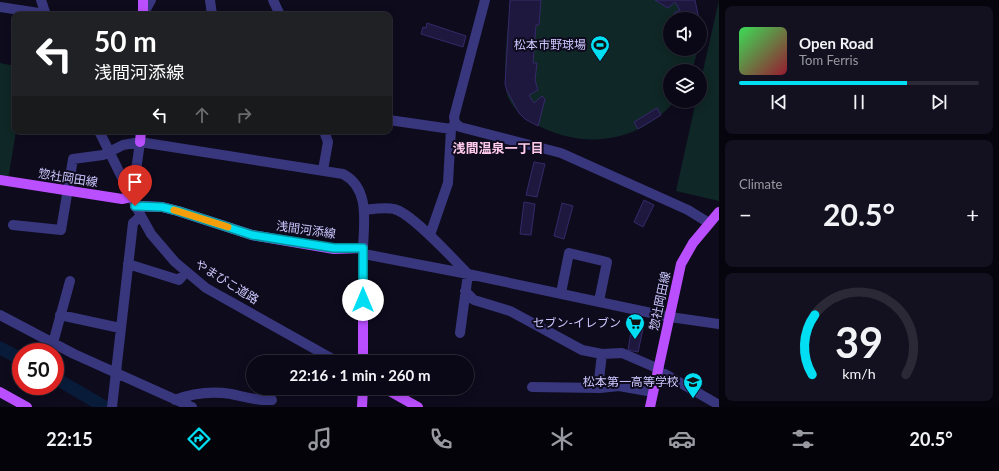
<!DOCTYPE html>
<meta charset="utf-8">
<style>
:root{--surface:#0a0816;--page:#13111f;--text:#f1f3f6;--muted:#999aa1;--line:#2a2935;--accent:#00def3}
body{margin:0;font-family:Lato,"Noto Sans JP",sans-serif;background:var(--page);color:var(--text);height:100vh;display:flex;flex-direction:column;font-size:15px;white-space:nowrap}
*{box-sizing:border-box;margin:0}
p{font-size:13px;color:var(--muted)}
.icon{flex:none;width:22px;height:22px;fill:none;stroke:currentColor;stroke-width:2;stroke-linecap:round;stroke-linejoin:round}
.map{position:relative;flex:1;overflow:hidden}
.sheet{display:flex;flex-direction:column;gap:6px;padding:6px;background:#06040c;width:280px}
.sheet>*{flex:none}
.hud{position:absolute;left:12px;top:12px;width:380px;height:122px;border-radius:8px;box-shadow:0 2px 10px #0003,0 0 0 1px var(--line);background:#202124;color:#fff;overflow:hidden}
.controls{position:absolute;left:663px;top:12px;display:grid;gap:8px}
.controls a{display:grid;place-items:center;width:44px;height:44px;border-radius:50%;background:var(--surface);box-shadow:0 2px 10px #0003,0 0 0 1px var(--line);font-size:20px}
.speed{position:absolute;left:12px;top:343px;display:flex;gap:8px;font-size:20px;font-weight:700;text-align:center}
.speed>*{display:grid;place-content:center;width:52px;height:52px;border-radius:50%;background:var(--surface);box-shadow:0 2px 10px #0003,0 0 0 1px var(--line);line-height:1}
.speed .limit{border:6px solid #d22;background:#fff;color:#111}
.pin{position:absolute;display:grid;place-items:center;width:34px;height:34px;color:#fff;margin:-41px -17px;border-radius:50% 50% 50% 0;rotate:-45deg;box-shadow:0 0 4px #0007}
.pin .icon{rotate:45deg}
.me{position:absolute;width:44px;margin:-22px;rotate:0deg;stroke-linejoin:round;filter:drop-shadow(0 0 3px #0008)}
.turn{display:flex;align-items:center;gap:14px;height:84px;padding:0 16px;font-size:18px}
.turn .icon{width:52px;height:52px;stroke-width:2.5}
.turn b{display:block;font-size:28px;line-height:34px}
.lanes{display:flex;align-items:center;height:38px;padding:0 16px;background:#0003;justify-content:center;gap:20px;direction:ltr}
.lanes .off{opacity:.35}
.big{font-size:30px;font-weight:700;line-height:1.1}
.sheet .widget{flex:1;display:flex;flex-direction:column;justify-content:center;gap:6px;min-width:0;padding:0 14px;border-radius:8px;background:var(--page)}
.sheet .dial{align-items:center;gap:0}
.dial svg{height:104px;overflow:visible;fill:none;stroke:var(--line);stroke-width:7;stroke-linecap:round;text-anchor:middle}
.dial text{fill:var(--text);stroke:none}
.song{display:flex;align-items:center;gap:12px}
.cover{width:48px;height:48px;border-radius:6px;background:linear-gradient(135deg,hsl(130 70% 55%),hsl(350 70% 35%))}
.played{height:4px;border-radius:2px;background:linear-gradient(90deg,var(--accent) 70%,var(--line) 70%)}
.keys{display:flex;justify-content:space-around;direction:ltr}
.heat{display:flex;justify-content:space-between;align-items:center;font-size:22px;direction:ltr}
.trip{position:absolute;left:246px;top:355px;width:228px;height:40px;border-radius:20px;background:var(--surface);box-shadow:0 2px 10px #0003,0 0 0 1px var(--line);font-weight:700;line-height:40px;text-align:center}
.dock{display:flex;height:64px;justify-content:space-around;align-items:center;background:#040309;color:var(--muted)}
.dock .icon{width:28px;height:28px}
.dock .current{color:var(--accent)}
.dock b{font-size:18px;color:var(--text)}
main{display:flex;flex:1;min-height:0}
.map>svg:first-child{display:block}
.green{fill:#0f2726}
.lines{fill:none;stroke-linecap:round;stroke-linejoin:round}
.river{stroke:#081b39;stroke-width:13}
.building{fill:#1f183e;stroke:#35296a}
.minor{stroke:#38367d;stroke-width:10}
.major{stroke:#ba4fff;stroke-width:10}
.route-casing{stroke:#00909e;stroke-width:10}
.route{stroke:#00def3;stroke-width:7}
.slow{stroke:#f59e0b;stroke-width:7}
.labels{text-anchor:middle;stroke-width:4;stroke-linejoin:round;paint-order:stroke}
.poi-label{font-size:12px;fill:#cdc8ff;stroke:#0e0b1d;text-anchor:end}
.street-label{font-size:12px;fill:#cdc8ff;stroke:#0e0b1d}
.neighbourhood-label{font-size:13px;font-weight:bold;fill:#ffcaec;stroke:#0e0b1d}
</style>
<main>
<div class="map">
<svg width="719" height="407" viewBox="0 0 719 407">
<rect width="100%" height="100%" fill="#0e0b1d"/>
<path class="green" d="M510,0H695L699,19H670V49H698L692,71H670V101H675C641,140 590,150 543,128C528,121 515,113 508,97C501,78 509,22 510,0Z
M719,0V201L676,191L696,101H700V84Z
M0,63L15,66V131H16L8,180L0,178Z"/>
<g class="lines">
<path class="river" d="M0,348L21,359
M55,378L105,407"/>
</g>
<path class="building" d="M510,0H541L539,25H536L533,63H537L535,80L538,90L529,95L534,103L542,96L545,99L538,126L525,119L519,113L507,91L505,84Z
M655,0H695L699,19L676,18L674,13L680,10L675,2L668,8Z
M427,23L466,36L463,47L421,34L423,27L426,28Z
M657,108L661,115L638,129L634,122Z
M534,162L545,164L537,197L526,195Z
M644,200L654,205L643,227L634,222Z
M524,202L535,204L531,235L520,234Z
M562,203L573,206L564,239L554,236Z
M632,326L643,329L638,352L628,350Z"/>
<g class="lines">
<path class="minor" d="M41,0L46,15
M210,0L212,15
M273,0L280,15
M485,0L454,117L455,123L460,127L561,153L688,210L709,223
M0,7L45,14
M143,15L151,0
M389,120L451,129
M99,131L141,216L151,234L175,262L206,288L338,362
M323,170L328,142L324,131
M134,185L140,142
M364,210C373,209 386,207 394,209C412,213 454,260 468,274L460,333
M13,225L61,230L73,159L103,155L123,145L140,142L343,174C370,188 364,222 363,248
M430,235L448,183L451,129L455,123
M364,254L468,274L670,317L719,324
M128,264L179,280L186,272
M465,291L474,300L510,311L582,350L602,354L622,353L659,369
M561,293L569,253L607,262L599,301
M0,315L74,354L192,407
M60,315L120,328
M53,343L70,281
M658,373L665,374L719,405
M532,387L600,388L619,386L653,392
M598,388L602,354
M175,400C193,393 212,391 231,394C245,397 257,401 272,400
M112,407L133,223L141,216"/>
<path class="major" d="M143,15V0
M140,142L141,131
M0,180L122,199L131,197
M135,206L162,207L178,211L252,235L334,249L363,248V362
M384,388L418,407
M0,392L27,407
M362,407L363,388
M650,407L681,264L693,243L719,212"/>
</g>
<g class="lines">
<g class="route-casing">
<path id="route" d="M135,206L162,207L178,211L252,235L334,248H363V300"/>
</g>
<use href="#route" class="route"/>
<path class="slow" d="M174,210L228,227"/>
</g>
<defs>
<g id="stadium-pin" transform="scale(1)"><path d="M0 17L-7.5 6A9.5 9.5 0 1 1 7.5 6Z" fill="#00def3" stroke="#0e0b1d"/><path d="M0-5a6.5 5 0 1 0 0 10a6.5 5 0 1 0 0-10ZM-3.5-1.8h7v3.6h-7Z" fill="#111"/></g>
<g id="supermarket-pin" transform="scale(1)"><path d="M0 17L-7.5 6A9.5 9.5 0 1 1 7.5 6Z" fill="#00def3" stroke="#0e0b1d"/><path d="M-6-5.5h2.5l.6 2H6L4.5 2H-2.5L-4.4-4H-6ZM-1.5 3.2a1.3 1.3 0 1 0 .1 0ZM3 3.2a1.3 1.3 0 1 0 .1 0Z" fill="#111"/></g>
<g id="school-pin" transform="scale(1)"><path d="M0 17L-7.5 6A9.5 9.5 0 1 1 7.5 6Z" fill="#00def3" stroke="#0e0b1d"/><path d="M0-5L7-2L0 1L-7-2ZM-4 1L0 2.5L4 1V4Q0 6-4 4Z" fill="#111"/></g>
</defs>
<g fill-rule="evenodd">
<use href="#stadium-pin" x="600" y="45"/>
<use href="#supermarket-pin" x="635" y="323"/>
<use href="#school-pin" x="693" y="382"/>
</g>
<g class="labels">
<g class="poi-label">
<text x="586" y="49">松本市野球場</text>
<text x="621" y="327">セブン-イレブン</text>
<text x="679" y="386">松本第一高等学校</text>
</g>
<g class="street-label">
<text transform="translate(68 178) rotate(9)" y="4">惣社岡田線</text>
<text transform="translate(306 230) rotate(8)" y="4">浅間河添線</text>
<text transform="translate(227 282) rotate(32)" y="4">やまびこ道路</text>
<text transform="translate(660 301) rotate(-78)" y="4">惣社岡田線</text>
</g>
<g class="neighbourhood-label">
<text x="498" y="153">浅間温泉一丁目</text>
</g>
</g>
</svg>
<div class="controls">
<a><svg class="icon" aria-label="sound" viewBox="0 0 24 24"><path d="M4 9h4l5-4v14l-5-4H4zM17 9q2 3 0 6"/></svg></a>
<a><svg class="icon" aria-label="layers" viewBox="0 0 24 24"><path d="M12 4l9 5-9 5-9-5zM3 14l9 5 9-5"/></svg></a>
</div>
<div class="speed"><div class="limit">50</div></div>
<div class="pin" style="left:135px;top:206px;background:#d93025"><svg class="icon" aria-label="arrive" viewBox="0 0 24 24"><path d="M6 21V4h12l-3 4 3 4H6"/></svg></div>
<svg class="me" style="left:363px;top:300px" viewBox="-20 -20 40 40"><circle r="19" fill="#fff"/><path d="M0-13L10 11 0 6-10 11z" fill="#00def3"/></svg>
<div class="trip">22:16 · 1 min · 260 m</div>
<div class="hud">
<div class="turn"><svg class="icon" aria-label="left" viewBox="0 0 24 24"><path d="M17 20v-9H6M10 6l-5 5 5 5"/></svg><div><b>50 m</b>浅間河添線</div></div>
<div class="lanes"><svg class="icon" aria-label="left" viewBox="0 0 24 24"><path d="M17 20v-9H6M10 6l-5 5 5 5"/></svg><svg class="icon off" aria-label="ahead" viewBox="0 0 24 24"><path d="M12 20V5M6 11l6-6 6 6"/></svg><svg class="icon off" aria-label="right" viewBox="0 0 24 24"><path d="M7 20v-9h11M14 6l5 5-5 5"/></svg></div>
</div>
</div>
<section class="sheet">
<div class="widget">
<div class="song"><i class="cover"></i><div><b>Open Road</b><p>Tom Ferris</p></div></div>
<div class="played"></div>
<div class="keys"><svg class="icon" aria-label="previous" viewBox="0 0 24 24"><path d="M18 5L8 12l10 7zM5 5v14"/></svg><svg class="icon" aria-label="pause" viewBox="0 0 24 24"><path d="M8 5v14M16 5v14"/></svg><svg class="icon" aria-label="next" viewBox="0 0 24 24"><path d="M6 5l10 7-10 7zM19 5v14"/></svg></div>
</div>
<div class="widget"><p>Climate</p>
<div class="heat"><a>−</a><b class="big">20.5°</b><a>+</a></div>
</div>
<div class="widget dial"><svg viewBox="0 0 100 80">
<path d="M14 69A42 42 0 1 1 86 69"/>
<path d="M14 69A42 42 0 0 1 16 23" stroke="#00def3"/>
<text x="50" y="56" font-size="32" font-weight="700">39</text>
<text x="50" y="72" font-size="11">km/h</text>
</svg></div>
</section>
</main>
<nav class="dock">
<b>22:15</b>
<svg class="icon current" aria-label="directions" viewBox="0 0 24 24"><path d="M12 3l9 9-9 9-9-9zM9 14v-3h6M13 9l2 2-2 2"/></svg>
<svg class="icon" aria-label="music" viewBox="0 0 24 24"><path d="M9 18V5l10-2v13"/><circle cx="6" cy="18" r="3"/><circle cx="16" cy="16" r="3"/></svg>
<svg class="icon" aria-label="phone" viewBox="0 0 24 24"><path d="M5 4h4l2 5-3 2q2 4 5 5l2-3 5 2v4C11 20 4 13 5 4z"/></svg>
<svg class="icon" aria-label="climate" viewBox="0 0 24 24"><path d="M12 3v18M4 7l16 10M4 17L20 7"/></svg>
<svg class="icon" aria-label="car" viewBox="0 0 24 24"><path d="M5 17H2v-5l4-1 3-4h7l3 4 3 1v5h-3M9 17h6M6 11h13"/><circle cx="7" cy="17" r="2"/><circle cx="17" cy="17" r="2"/></svg>
<svg class="icon" aria-label="filters" viewBox="0 0 24 24"><path d="M4 7h16M4 17h16"/><circle cx="9" cy="7" r="2"/><circle cx="15" cy="17" r="2"/></svg>
<b>20.5°</b>
</nav>
